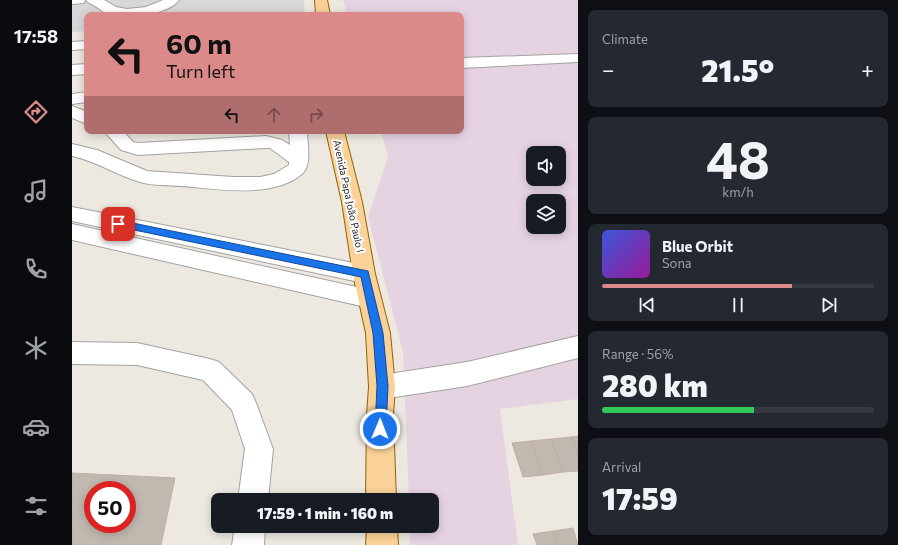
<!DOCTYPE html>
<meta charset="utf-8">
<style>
:root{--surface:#171b24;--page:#242831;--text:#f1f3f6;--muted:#9ea1a6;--line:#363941;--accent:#dc8989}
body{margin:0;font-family:Commissioner,sans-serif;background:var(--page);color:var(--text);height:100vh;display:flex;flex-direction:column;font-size:15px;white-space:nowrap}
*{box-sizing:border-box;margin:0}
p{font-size:13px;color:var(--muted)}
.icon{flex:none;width:22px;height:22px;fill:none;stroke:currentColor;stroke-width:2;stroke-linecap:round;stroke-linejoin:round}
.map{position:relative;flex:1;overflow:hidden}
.drawer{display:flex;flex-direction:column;gap:10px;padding:10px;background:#0d0f14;width:320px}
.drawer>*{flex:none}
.guide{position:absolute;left:12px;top:12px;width:380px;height:122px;border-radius:8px;box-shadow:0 2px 10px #0003;background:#dc8989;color:#111;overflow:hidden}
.buttons{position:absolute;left:454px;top:146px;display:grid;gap:8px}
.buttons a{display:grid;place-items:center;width:40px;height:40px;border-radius:8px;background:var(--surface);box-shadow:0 2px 10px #0003;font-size:20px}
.speed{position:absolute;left:12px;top:481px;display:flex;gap:8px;font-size:20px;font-weight:700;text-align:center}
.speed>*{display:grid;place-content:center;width:52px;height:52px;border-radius:50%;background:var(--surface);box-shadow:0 2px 10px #0003;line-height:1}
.speed .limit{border:6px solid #d22;background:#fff;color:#111}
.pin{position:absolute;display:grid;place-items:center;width:34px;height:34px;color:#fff;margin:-17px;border-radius:8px;box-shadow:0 2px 6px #0006}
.me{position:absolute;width:44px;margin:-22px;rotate:1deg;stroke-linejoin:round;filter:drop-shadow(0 0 3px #0008)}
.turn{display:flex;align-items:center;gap:14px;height:84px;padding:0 16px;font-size:18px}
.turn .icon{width:52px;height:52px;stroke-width:2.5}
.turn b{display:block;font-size:28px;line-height:34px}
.lanes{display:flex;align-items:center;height:38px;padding:0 16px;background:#0003;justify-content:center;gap:20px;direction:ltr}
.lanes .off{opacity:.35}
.big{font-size:30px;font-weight:800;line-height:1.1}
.drawer .tile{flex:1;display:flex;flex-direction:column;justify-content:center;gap:6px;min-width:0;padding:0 14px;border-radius:8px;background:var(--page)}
.drawer .dial{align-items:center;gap:0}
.dial b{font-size:52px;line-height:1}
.song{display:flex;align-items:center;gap:12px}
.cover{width:48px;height:48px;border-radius:6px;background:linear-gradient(135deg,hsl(230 70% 55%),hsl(300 70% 35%))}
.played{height:4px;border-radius:2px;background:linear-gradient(90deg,var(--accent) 70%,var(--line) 70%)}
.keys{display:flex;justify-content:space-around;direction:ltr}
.heat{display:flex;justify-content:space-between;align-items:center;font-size:22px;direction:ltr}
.charge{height:6px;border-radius:3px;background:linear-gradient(90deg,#34c759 56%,var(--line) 0)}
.trip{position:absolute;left:139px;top:493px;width:228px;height:40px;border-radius:8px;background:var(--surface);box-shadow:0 2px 10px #0003;font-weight:800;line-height:40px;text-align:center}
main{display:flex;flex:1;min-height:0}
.dock{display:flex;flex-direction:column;width:72px;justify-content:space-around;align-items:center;background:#090b0e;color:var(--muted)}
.dock .icon{width:28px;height:28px}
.dock .selected{color:var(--accent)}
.dock b{font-size:18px;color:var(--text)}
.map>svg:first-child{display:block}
.residential{fill:#d9d8d8}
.industrial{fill:#e6d3e2;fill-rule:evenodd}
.building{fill:#c1b8b0;stroke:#beb0a4;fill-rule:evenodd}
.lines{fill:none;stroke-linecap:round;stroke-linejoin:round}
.minor-casing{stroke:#a2a2a2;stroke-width:2}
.major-casing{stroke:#906303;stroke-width:2}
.minor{fill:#fff;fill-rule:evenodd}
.major{fill:#fad299;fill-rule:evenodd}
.route{fill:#1a73e8;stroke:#114b97}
.labels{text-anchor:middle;stroke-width:4;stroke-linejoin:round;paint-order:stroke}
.street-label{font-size:10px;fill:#1b1b1b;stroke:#fff}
</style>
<main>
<nav class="dock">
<b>17:58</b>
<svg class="icon selected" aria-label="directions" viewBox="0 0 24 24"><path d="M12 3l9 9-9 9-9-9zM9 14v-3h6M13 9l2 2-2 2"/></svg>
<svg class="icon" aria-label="music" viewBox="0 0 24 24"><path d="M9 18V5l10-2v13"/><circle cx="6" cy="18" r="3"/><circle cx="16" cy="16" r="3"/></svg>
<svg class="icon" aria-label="phone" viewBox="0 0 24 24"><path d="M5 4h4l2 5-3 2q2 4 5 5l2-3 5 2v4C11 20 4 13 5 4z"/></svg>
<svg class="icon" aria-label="climate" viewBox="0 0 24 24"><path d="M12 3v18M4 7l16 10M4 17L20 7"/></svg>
<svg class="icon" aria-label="car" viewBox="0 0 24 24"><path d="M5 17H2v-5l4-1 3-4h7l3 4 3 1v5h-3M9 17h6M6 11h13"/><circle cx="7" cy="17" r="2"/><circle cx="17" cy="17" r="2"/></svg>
<svg class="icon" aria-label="filters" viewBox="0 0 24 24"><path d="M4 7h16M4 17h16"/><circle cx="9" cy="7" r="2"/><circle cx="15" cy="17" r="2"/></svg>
</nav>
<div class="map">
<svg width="506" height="545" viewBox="0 0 506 545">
<rect width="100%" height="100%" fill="#ede9e1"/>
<path class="residential" d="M0,0H232L233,15H15V31L0,32Z"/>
<path class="industrial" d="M271,0H506V399L428,409L446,545H338V526H360V500H337L331,352L296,217L316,157L309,131H389V15H275ZM461,153H487V179H461ZM461,201H487V227H461Z"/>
<path class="building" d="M506,436V455L499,437Z
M499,437L506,455V471L491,472L479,439Z
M479,439L491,472L471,475L459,441Z
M459,441L471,475L451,477L440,443Z
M0,473L103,478L89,545H0ZM21,490H55V524H21Z
M501,528L506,545H486L481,531Z
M481,531L486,545H465L461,534Z"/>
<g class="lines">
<g class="minor-casing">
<path id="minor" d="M0,0H13L12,3L0,4Z
M14,0H32L44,7L55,9L74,7L91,0H107C96,16 51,19 34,13C29,11 26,7 21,5C18,3 16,3 14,0Z
M15,41V49L0,50V42Z
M506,54V62L389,68V58Z
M15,64V74L0,75V65Z
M15,92V102L0,104V94Z
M0,106L15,112V124L0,118Z
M32,131H51L61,142L66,143L194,136L210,140L218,145L217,131H235C235,142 240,164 231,173C203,199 145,189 110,186C97,185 81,186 68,182C44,175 24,161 0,156V144L25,150L75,171L161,177H188L202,174L217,165V162L198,148H194L66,155L49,150Z
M0,207L292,265L300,268L303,274L300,280L292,283L0,221Z
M0,224L298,290L306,292L309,299L306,306L298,308L0,240Z
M506,336V358L395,386L310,399L301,395L297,387L301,379L310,375L395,362Z
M0,342L65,343L138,359L147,362L180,394L184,403L201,449L196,500H166L173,449L160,410L131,380L65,365L0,364Z
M163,526H193L192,545H160Z"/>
</g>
<g class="major-casing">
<path id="major" d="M243,0H255L258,15H244Z
M254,131H272L290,202L303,274L318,333L323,387L321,415L324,500H294L295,415L297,387L294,333L281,274L270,202Z
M295,526H325L326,545H294Z"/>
</g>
<use href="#minor" class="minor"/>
<use href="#major" class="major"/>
</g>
<path class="route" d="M46,220L296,271L311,333L316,386L314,429L312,433L308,435L304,433L303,429L305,386L301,333L289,277L43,226L42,224Z"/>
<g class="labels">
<g class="street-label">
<text transform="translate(277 196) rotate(78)" y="4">Avenida Papa João Paulo I</text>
</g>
</g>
</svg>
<div class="buttons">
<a><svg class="icon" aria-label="sound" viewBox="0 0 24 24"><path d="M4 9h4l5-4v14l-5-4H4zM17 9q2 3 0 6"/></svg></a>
<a><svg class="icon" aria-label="layers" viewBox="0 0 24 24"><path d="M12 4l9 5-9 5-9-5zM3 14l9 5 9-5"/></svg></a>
</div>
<div class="speed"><div class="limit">50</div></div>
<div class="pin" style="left:46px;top:224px;background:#d93025"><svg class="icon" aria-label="arrive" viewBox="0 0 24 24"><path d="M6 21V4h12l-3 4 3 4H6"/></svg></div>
<svg class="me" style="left:308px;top:429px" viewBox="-20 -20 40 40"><circle r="17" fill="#1a73e8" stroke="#fff" stroke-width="3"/><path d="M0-11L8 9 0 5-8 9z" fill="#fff"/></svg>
<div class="trip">17:59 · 1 min · 160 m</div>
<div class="guide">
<div class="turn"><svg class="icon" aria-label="left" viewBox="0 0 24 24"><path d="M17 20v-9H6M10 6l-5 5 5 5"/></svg><div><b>60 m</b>Turn left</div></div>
<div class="lanes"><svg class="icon" aria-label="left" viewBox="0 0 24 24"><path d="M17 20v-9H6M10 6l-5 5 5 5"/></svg><svg class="icon off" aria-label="ahead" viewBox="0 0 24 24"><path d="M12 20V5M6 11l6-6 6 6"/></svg><svg class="icon off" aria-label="right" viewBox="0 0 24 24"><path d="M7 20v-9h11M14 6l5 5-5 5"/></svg></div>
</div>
</div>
<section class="drawer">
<div class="tile"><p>Climate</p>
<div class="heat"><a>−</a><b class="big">21.5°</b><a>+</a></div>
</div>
<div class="tile dial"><b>48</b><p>km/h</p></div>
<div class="tile">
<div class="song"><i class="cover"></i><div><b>Blue Orbit</b><p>Sona</p></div></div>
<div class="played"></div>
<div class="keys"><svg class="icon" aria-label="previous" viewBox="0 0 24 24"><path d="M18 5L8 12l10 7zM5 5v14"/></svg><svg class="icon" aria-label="pause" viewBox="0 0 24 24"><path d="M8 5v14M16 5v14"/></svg><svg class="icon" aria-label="next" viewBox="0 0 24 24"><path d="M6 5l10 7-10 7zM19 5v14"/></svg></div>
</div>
<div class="tile"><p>Range · 56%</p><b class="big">280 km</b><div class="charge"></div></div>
<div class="tile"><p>Arrival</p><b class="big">17:59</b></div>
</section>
</main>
